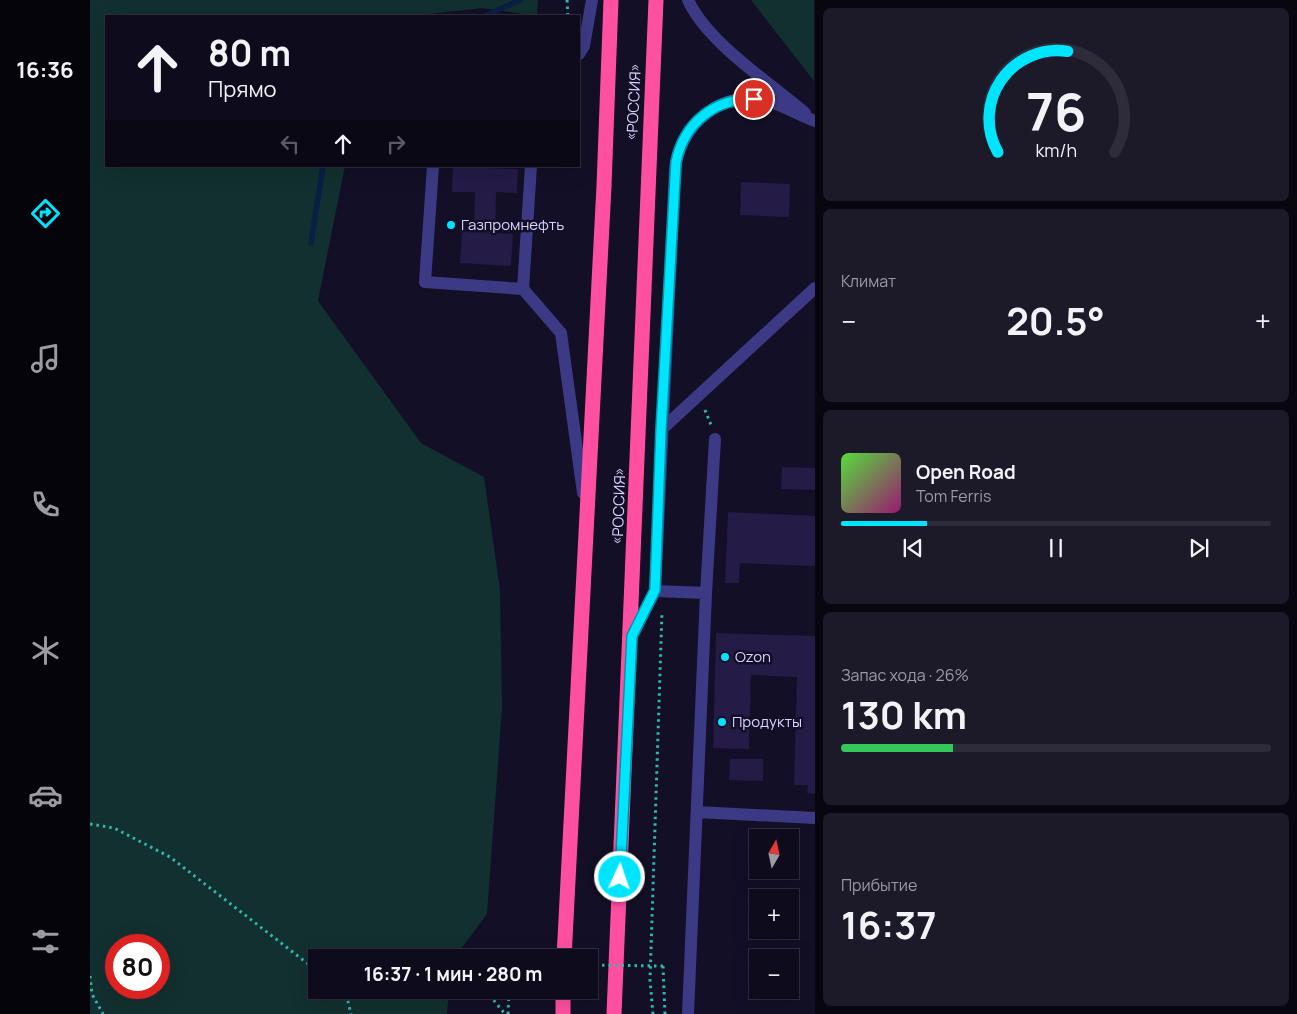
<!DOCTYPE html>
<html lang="ru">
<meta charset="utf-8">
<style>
:root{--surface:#0e0b1c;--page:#1c1929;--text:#f1f3f6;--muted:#9b9ba3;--line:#2e2b3b;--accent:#00e5ff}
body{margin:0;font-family:Manrope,sans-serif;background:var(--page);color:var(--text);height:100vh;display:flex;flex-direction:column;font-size:19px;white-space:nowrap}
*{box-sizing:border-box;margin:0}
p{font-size:16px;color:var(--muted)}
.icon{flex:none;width:28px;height:28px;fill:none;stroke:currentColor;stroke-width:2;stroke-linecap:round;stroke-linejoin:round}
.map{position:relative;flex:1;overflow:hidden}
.side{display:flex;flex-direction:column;gap:8px;padding:8px;background:#08060f;width:482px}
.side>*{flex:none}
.guide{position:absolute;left:15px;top:15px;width:475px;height:152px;border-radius:0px;box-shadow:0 5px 20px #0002,0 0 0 1px var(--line);background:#0e0b1c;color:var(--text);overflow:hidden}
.needle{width:32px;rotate:9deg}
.fabs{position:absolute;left:659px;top:829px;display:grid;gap:10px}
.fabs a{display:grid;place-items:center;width:50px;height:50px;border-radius:0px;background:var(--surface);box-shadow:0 5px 20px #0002,0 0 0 1px var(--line);font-size:25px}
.speed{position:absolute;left:15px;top:934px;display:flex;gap:10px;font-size:25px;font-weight:700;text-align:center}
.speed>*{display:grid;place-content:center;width:65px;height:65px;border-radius:50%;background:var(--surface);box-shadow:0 5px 20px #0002,0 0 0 1px var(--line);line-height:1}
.speed .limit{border:8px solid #d22;background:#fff;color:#111}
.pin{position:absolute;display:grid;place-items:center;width:42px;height:42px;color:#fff;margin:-21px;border:2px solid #fff;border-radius:50%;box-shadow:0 1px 5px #0007}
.me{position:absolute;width:55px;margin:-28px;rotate:3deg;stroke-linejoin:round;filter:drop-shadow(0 0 4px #0008)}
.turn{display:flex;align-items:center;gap:18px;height:105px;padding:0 20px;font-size:22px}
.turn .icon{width:65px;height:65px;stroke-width:2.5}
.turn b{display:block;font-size:35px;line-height:42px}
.lanes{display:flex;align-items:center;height:48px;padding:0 20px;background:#0003;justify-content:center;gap:25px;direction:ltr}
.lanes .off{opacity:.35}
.big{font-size:38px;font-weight:700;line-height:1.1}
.side .widget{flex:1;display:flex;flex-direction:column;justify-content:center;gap:8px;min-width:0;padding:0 18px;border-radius:8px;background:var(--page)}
.side .dial{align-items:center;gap:0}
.dial svg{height:130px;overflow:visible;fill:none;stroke:var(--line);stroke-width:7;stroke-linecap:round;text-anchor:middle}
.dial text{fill:var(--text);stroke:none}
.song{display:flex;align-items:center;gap:15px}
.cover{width:60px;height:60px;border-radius:8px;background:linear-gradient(135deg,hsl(110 70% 55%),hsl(320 70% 35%))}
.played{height:5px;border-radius:2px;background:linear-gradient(90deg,var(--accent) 20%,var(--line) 20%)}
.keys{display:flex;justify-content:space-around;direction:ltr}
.heat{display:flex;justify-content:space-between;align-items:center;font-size:28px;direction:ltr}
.charge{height:8px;border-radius:4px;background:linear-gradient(90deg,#34c759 26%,var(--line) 0)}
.trip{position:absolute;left:218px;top:949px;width:290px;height:50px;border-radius:0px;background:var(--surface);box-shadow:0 5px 20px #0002,0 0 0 1px var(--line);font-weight:700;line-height:50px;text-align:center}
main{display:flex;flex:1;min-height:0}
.tab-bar{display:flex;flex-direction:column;width:90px;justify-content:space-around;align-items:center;background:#06040b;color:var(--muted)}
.tab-bar .icon{width:35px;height:35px}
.tab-bar .active{color:var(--accent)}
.tab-bar b{font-size:22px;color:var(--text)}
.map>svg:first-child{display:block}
.green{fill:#12302f;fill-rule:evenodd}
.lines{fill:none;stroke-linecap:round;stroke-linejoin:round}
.stream{stroke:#0a1f44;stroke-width:5.5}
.building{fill:#241b47}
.path{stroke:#2fb8b0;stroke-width:3;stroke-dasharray:2.5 4;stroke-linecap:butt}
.minor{stroke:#3d3a85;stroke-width:12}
.highway{stroke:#ff4fa3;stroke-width:15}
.path-bridge{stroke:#2fb8b0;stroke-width:3;stroke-dasharray:2.5 4;stroke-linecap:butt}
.route-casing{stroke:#0095a6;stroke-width:12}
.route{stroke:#00e5ff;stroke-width:9}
.poi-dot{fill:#00e5ff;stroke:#130f26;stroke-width:2}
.labels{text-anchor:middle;stroke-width:5;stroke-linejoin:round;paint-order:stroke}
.street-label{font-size:15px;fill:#d9d4ff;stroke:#130f26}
.poi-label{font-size:15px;fill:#d9d4ff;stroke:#130f26;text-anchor:start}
</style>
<main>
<nav class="tab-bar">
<b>16:36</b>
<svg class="icon active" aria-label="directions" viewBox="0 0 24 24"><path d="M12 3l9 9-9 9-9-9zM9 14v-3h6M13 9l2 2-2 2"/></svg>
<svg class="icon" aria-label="music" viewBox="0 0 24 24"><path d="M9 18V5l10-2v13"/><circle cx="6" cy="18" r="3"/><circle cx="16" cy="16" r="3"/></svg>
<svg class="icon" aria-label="phone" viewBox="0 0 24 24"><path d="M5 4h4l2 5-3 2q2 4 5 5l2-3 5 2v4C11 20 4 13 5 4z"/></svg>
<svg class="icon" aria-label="climate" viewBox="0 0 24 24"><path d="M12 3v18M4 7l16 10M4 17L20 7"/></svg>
<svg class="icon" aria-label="car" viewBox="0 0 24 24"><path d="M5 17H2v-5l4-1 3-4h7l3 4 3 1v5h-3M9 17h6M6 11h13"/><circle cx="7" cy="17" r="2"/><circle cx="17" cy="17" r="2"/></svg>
<svg class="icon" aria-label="filters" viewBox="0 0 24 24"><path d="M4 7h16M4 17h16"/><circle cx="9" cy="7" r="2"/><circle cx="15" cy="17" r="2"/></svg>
</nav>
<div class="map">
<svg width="725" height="1014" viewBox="0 0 725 1014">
<rect width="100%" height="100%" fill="#130f26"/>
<path class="green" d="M0,0H448L447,16L392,8L322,16H16V166H255L228,301L331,443L394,477L410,590L412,708L397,914L365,957L226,958V990H359L357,1014H0ZM26,945H69V988H26Z
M661,0H724V81Z"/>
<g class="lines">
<path class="stream" d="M395,16L430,0
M221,243L233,166"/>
</g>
<path class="building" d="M363,167L428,169L427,193L406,192L405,233L423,234L421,266L370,263L372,232H384L385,192H362Z
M651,182L700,184L699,217L650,215Z
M692,467L725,468V490L691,489Z
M638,512L725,516V566L650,563L649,583H635Z
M626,633L725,636V794L717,793L718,785H704L707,677L661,675L659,749L623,748Z
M640,759H673V781L639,780Z"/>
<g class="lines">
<path class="path" d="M477,0L478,16
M615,410L621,425
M0,824L24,828L80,857L226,970
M573,966L575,1014
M0,976L2,994L13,1014
M252,990L256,993L261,1014
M256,993L341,991L401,997L415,1014
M418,1014L419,990
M563,1014L560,980L572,612"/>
<path class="minor" d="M598,0C617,42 679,82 715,113
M489,54L494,46L502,0
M343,166L335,282L433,289
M441,166L433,289L471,333L493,493
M571,430L725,288
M565,591L616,593
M542,636L565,591L585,169C590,125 632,88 678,101C694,106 709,115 725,121
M607,812L725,818
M598,1014L616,593L625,439"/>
<path class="highway" d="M474,958L514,186L521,0
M473,1014V990
M524,1014L566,0"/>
<path class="path-bridge" d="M499,965L573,966"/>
</g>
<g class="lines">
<g class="route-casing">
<path id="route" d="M530,877L542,636L565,590L571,430L586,162C594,123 625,98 664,99"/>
</g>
<use href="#route" class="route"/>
</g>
<g class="poi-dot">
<circle cx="361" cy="225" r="5"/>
<circle cx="635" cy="657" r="5"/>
<circle cx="632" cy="722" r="5"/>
</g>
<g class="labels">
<g class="street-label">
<text transform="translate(544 102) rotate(-87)" y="5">«РОССИЯ»</text>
<text transform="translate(529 506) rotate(-88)" y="5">«РОССИЯ»</text>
</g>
<g class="poi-label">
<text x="371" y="230">Газпромнефть</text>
<text x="645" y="662">Ozon</text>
<text x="642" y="727">Продукты</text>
</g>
</g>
</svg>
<div class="fabs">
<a><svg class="needle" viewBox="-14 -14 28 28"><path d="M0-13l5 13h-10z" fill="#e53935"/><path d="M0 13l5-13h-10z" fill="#9b9ba3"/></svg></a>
<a>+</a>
<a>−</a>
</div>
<div class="speed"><div class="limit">80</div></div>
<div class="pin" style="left:664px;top:99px;background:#d93025"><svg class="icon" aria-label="arrive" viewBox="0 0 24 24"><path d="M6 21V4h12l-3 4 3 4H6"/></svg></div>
<svg class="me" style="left:530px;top:877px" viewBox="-20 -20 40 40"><circle r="17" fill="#00e5ff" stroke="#fff" stroke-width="3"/><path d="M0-11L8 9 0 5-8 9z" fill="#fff"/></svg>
<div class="trip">16:37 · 1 мин · 280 m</div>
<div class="guide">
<div class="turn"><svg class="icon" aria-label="ahead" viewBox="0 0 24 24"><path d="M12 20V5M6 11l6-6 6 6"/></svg><div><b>80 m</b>Прямо</div></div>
<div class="lanes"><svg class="icon off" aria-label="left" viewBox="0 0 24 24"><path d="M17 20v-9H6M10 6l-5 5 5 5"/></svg><svg class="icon" aria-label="ahead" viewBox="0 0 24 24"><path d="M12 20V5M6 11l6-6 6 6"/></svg><svg class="icon off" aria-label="right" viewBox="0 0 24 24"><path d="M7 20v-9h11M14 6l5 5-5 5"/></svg></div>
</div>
</div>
<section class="side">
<div class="widget dial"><svg viewBox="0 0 100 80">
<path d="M14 69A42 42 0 1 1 86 69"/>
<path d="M14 69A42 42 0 0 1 57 7" stroke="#00e5ff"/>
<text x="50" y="56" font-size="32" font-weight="700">76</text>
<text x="50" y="72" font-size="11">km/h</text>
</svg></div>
<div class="widget"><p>Климат</p>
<div class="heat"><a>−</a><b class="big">20.5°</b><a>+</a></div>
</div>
<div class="widget">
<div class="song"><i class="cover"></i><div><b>Open Road</b><p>Tom Ferris</p></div></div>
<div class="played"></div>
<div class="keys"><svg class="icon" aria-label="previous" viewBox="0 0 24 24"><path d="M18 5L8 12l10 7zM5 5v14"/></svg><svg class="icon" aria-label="pause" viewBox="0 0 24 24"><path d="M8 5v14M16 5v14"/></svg><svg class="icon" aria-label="next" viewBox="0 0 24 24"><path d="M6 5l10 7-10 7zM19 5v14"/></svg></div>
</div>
<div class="widget"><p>Запас хода · 26%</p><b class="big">130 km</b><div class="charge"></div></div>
<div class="widget"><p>Прибытие</p><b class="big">16:37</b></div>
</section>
</main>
